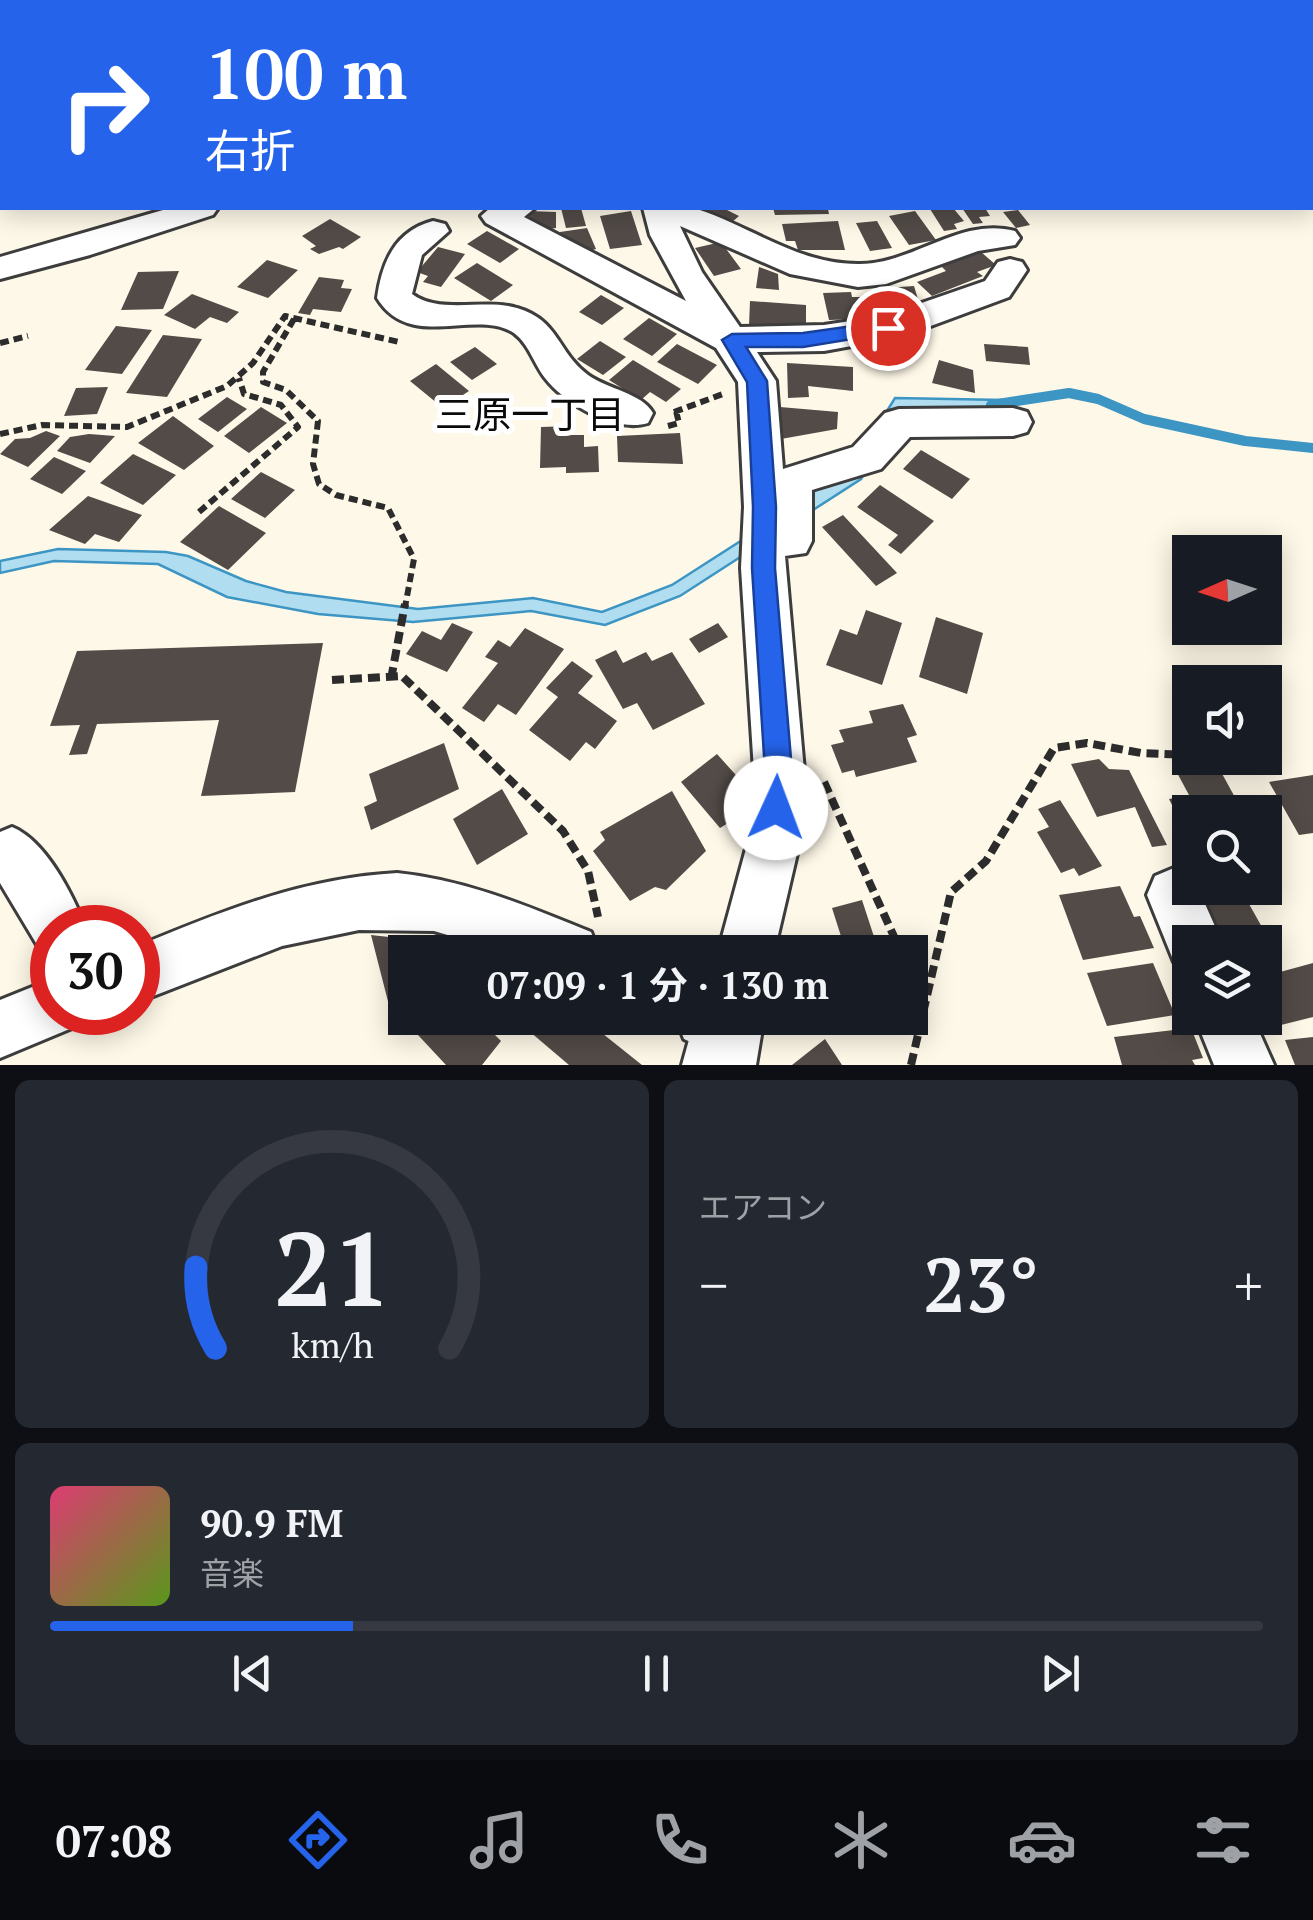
<!DOCTYPE html>
<html lang="ja">
<meta charset="utf-8">
<style>
:root{--surface:#171b24;--page:#242831;--text:#f1f3f6;--muted:#9ea1a6;--line:#363941;--accent:#2563eb}
body{margin:0;font-family:"PT Serif","Noto Sans JP",serif;background:var(--page);color:var(--text);height:100vh;display:flex;flex-direction:column;font-size:38px;white-space:nowrap}
*{box-sizing:border-box;margin:0}
p{font-size:32px;color:var(--muted)}
.icon{flex:none;width:55px;height:55px;fill:none;stroke:currentColor;stroke-width:2;stroke-linecap:round;stroke-linejoin:round}
.map{position:relative;height:1065px;overflow:hidden}
.details{display:flex;flex-direction:column;gap:15px;padding:15px;background:#0d0f14;flex:1}
.details>*{flex:none}
.top-card{position:absolute;left:0px;top:0px;width:1315px;height:210px;box-shadow:0 5px 25px #0003;background:#2563eb;color:#fff;overflow:hidden}
.needle{width:65px;rotate:267deg}
.buttons{position:absolute;left:1172px;top:535px;display:grid;gap:20px}
.buttons a{display:grid;place-items:center;width:110px;height:110px;border-radius:0px;background:var(--surface);box-shadow:0 5px 25px #0003;font-size:50px}
.speed{position:absolute;left:30px;top:905px;display:flex;gap:20px;font-size:50px;font-weight:700;text-align:center}
.speed>*{display:grid;place-content:center;width:130px;height:130px;border-radius:50%;background:var(--surface);box-shadow:0 5px 25px #0003;line-height:1}
.speed .limit{border:15px solid #d22;background:#fff;color:#111}
.pin{position:absolute;display:grid;place-items:center;width:85px;height:85px;color:#fff;margin:-42px;border:5px solid #fff;border-radius:50%;box-shadow:0 2px 10px #0007}
.me{position:absolute;width:110px;margin:-55px;rotate:2deg;stroke-linejoin:round;filter:drop-shadow(0 0 8px #0008)}
.turn{display:flex;align-items:center;gap:35px;height:210px;padding:0 40px;font-size:45px}
.turn .icon{width:130px;height:130px;stroke-width:2.5}
.turn b{display:block;font-size:70px;line-height:85px}
.big{font-size:75px;font-weight:700;line-height:1.1}
.details .card{flex:1;display:flex;flex-direction:column;justify-content:center;gap:15px;min-width:0;padding:0 35px;border-radius:15px;background:var(--page)}
.details .dial{align-items:center;gap:0}
.dial svg{height:260px;overflow:visible;fill:none;stroke:var(--line);stroke-width:7;stroke-linecap:round;text-anchor:middle}
.dial text{fill:var(--text);stroke:none}
.song{display:flex;align-items:center;gap:30px}
.cover{width:120px;height:120px;border-radius:15px;background:linear-gradient(135deg,hsl(340 70% 55%),hsl(90 70% 35%))}
.played{height:10px;border-radius:5px;background:linear-gradient(90deg,var(--accent) 25%,var(--line) 25%)}
.keys{display:flex;justify-content:space-around;direction:ltr}
.heat{display:flex;justify-content:space-between;align-items:center;font-size:55px;direction:ltr}
.details .tiles{flex:1;display:grid;gap:15px;grid-template-columns:1fr 1fr}
.card:last-child{grid-column:span 2}
.trip{position:absolute;left:388px;top:935px;width:540px;height:100px;border-radius:0px;background:var(--surface);box-shadow:0 5px 25px #0003;font-weight:700;line-height:100px;text-align:center}
.menu{display:flex;height:160px;justify-content:space-around;align-items:center;background:#090b0e;color:var(--muted)}
.menu .icon{width:70px;height:70px}
.menu .on{color:var(--accent)}
.menu b{font-size:45px;color:var(--text)}
.map>svg:first-child{display:block}
.water{fill:#b1ddf1;stroke:#3d95c3;stroke-width:2.5}
.lines{fill:none;stroke-linecap:round;stroke-linejoin:round}
.stream{stroke:#3d95c3;stroke-width:10}
.building{fill:#524b47}
.minor-casing{stroke:#3d3d3d;stroke-width:6}
.tertiary-casing{stroke:#3d3d3d;stroke-width:6}
.path-far1{stroke:#2c2c2c;stroke-width:6;stroke-dasharray:9 5;stroke-linecap:butt}
.path{stroke:#2c2c2c;stroke-width:8;stroke-dasharray:12 6;stroke-linecap:butt}
.minor{fill:#fff;fill-rule:evenodd}
.tertiary{fill:#fff;fill-rule:evenodd}
.route{fill:#2563eb;stroke:#184099;stroke-width:2.5}
.labels{text-anchor:middle;stroke-width:10;stroke-linejoin:round;paint-order:stroke}
.neighbourhood-label{font-size:38px;fill:#0a0a0a;stroke:#fff}
</style>
<div class="map">
<svg width="1313" height="1065" viewBox="0 0 1313 1065">
<rect width="100%" height="100%" fill="#fef8e8"/>
<path class="water" d="M895,398L1004,400L1006,407L900,408L861,479L680,596L605,625L531,611L413,622L318,614L227,597L158,564L54,561L0,573V561L58,549L166,552L188,556L246,581L286,592L418,609L533,598L602,612L672,585L800,503L802,489L849,472Z"/>
<g class="lines">
<path class="stream" d="M991,405L1069,393L1098,399L1144,419L1245,441L1313,448"/>
</g>
<path class="building" d="M561,208H581L586,226L566,228Z
M701,208H730L727,210L739,216L731,223Z
M773,208L828,209L829,214L775,215Z
M953,208L964,221L954,224L957,229L944,231L930,209Z
M962,208H985L990,216L979,217L983,223L973,224Z
M1018,210L1030,225L1016,228L1003,212Z
M529,211L556,212V228L543,230L520,218Z
M631,211L642,245L610,249L600,216Z
M915,211L936,240L909,245L889,216Z
M330,219L361,237L343,249L339,247L319,254L310,249L316,246L302,236Z
M838,221L845,250H798L795,241H786L782,224Z
M877,221L892,248L870,251L856,223Z
M587,228L596,249L589,251L561,238L560,232Z
M487,231L519,249L500,263L467,244Z
M721,242L741,269L714,276L695,248Z
M438,247L465,254L441,287L423,282L428,276L417,272Z
M981,252L996,265L977,272L983,276L932,296L917,282L946,271L941,266Z
M267,260L298,270L268,298L237,287Z
M477,263L513,285L491,301L454,278Z
M759,267L778,274L779,290L756,288Z
M179,271L163,309L121,310L138,272Z
M319,277L344,280L341,288L352,289L341,312L313,309L310,315L298,313Z
M914,286L920,306L893,307L892,312H881L873,289Z
M851,292L852,297H866L870,313L856,314L858,319L829,320L823,293Z
M192,294L239,312L227,323L210,317L195,329L164,315Z
M601,295L624,308L602,325L579,312Z
M750,301L806,305V330L749,326Z
M649,318L677,334L652,356L623,339Z
M116,326L152,330L122,374L85,370Z
M163,335L202,339L167,397L126,393Z
M600,341L626,357L603,375L577,359Z
M677,344L717,365L698,384L657,362Z
M984,344L1028,347L1030,365L986,361Z
M475,347L497,364L472,380L450,362Z
M633,360L681,389L666,402L650,392L641,400L609,380Z
M939,360L973,370L975,393L932,383Z
M787,363L853,367V391L808,386L809,397L788,398Z
M436,364L469,391L443,408L410,381Z
M108,387L97,414L64,416L76,388Z
M227,397L247,409L218,432L198,419Z
M261,407L287,423L249,453L224,436Z
M780,407L838,412L837,429L781,439Z
M173,416L214,446L184,470L138,443Z
M571,426V435H584V447L598,446L599,472L566,473V467L540,468L541,427Z
M46,431L60,436L28,467L0,454L15,439L30,438Z
M680,433L683,464L618,462L617,436Z
M89,434L115,436L90,463L57,451L70,437Z
M921,450L970,479L952,499L903,469Z
M133,454L176,475L143,505L100,483Z
M54,457L86,471L62,494L30,479Z
M261,472L295,490L265,518L231,499Z
M880,485L934,521L901,554L888,545L898,535L857,507Z
M88,496L142,515L119,542L95,534L85,544L49,530Z
M219,506L266,533L228,570L180,542Z
M843,515L897,573L876,586L822,527Z
M866,610L902,623L882,685L826,665L840,629L857,635Z
M936,617L983,633L967,694L919,677Z
M452,623L473,632L447,672L406,654L422,631L441,640Z
M718,623L728,637L699,653L689,639Z
M525,628L564,649L516,715L498,704L484,722L462,708L498,663L485,657L498,640L510,647Z
M323,643L295,792L201,796L219,720L97,724L87,754L69,755L80,725L50,726L77,651Z
M616,650L623,663L646,652L652,661L672,652L705,704L653,730L637,703L623,709L595,660Z
M572,661L593,676L578,693L617,721L595,749L586,742L570,761L529,730L558,697L546,688Z
M903,704L917,735L907,738L917,762L856,777L854,770L842,773L831,745L844,742L839,730L873,723L869,711Z
M444,743L459,789L371,830L364,807L377,801L369,774Z
M717,754L743,783L735,795L738,817L720,828L681,782Z
M1099,759L1109,769L1129,770L1167,845L1152,847L1135,807L1097,817L1071,764Z
M1199,765L1203,773L1220,770L1243,812H1190V841L1169,799L1189,795L1175,769Z
M1313,775V833L1299,835L1269,782Z
M502,789L528,834L477,865L453,819Z
M672,791L706,851L666,890L655,887L630,901L593,851L605,840L600,832Z
M1060,800L1102,866L1079,876L1074,868L1061,873L1037,832L1049,827L1038,809Z
M1120,886L1134,917L1140,916L1154,948L1083,960L1059,895Z
M1215,888H1240L1267,936L1225,942L1197,892Z
M862,900L879,952H846L832,908Z
M371,935L452,944L450,952H405V1005L392,1017Z
M1153,963L1175,1015L1107,1026L1087,973Z
M1313,963V1017L1273,1027L1265,1011V976Z
M433,1018H478L501,1041L482,1065H446L418,1035Z
M539,1018H583L642,1065H569L529,1031Z
M1191,1028L1203,1058L1192,1060L1195,1065H1122L1114,1037Z
M1313,1037V1065H1295L1285,1040Z
M825,1039L842,1065H792Z"/>
<g class="lines">
<g class="minor-casing">
<path id="minor" d="M19,0H56L58,2H21Z
M504,0H530V2H505Z
M686,0H712L713,2H688Z
M793,0H820L822,2H795Z
M1074,0H1100L1101,2H1076Z
M1312,125H1313V143H1312Z
M170,208H218L213,215L90,255L0,279V257Z
M490,208H535L524,217L686,301L650,235L643,208C660,208 682,204 697,209C752,227 798,264 858,264C912,265 960,216 1015,231L1020,238L1015,245L978,251L886,284L858,287L790,274L680,226L702,272L740,327L824,325L884,316L985,281L998,262L1010,259L1022,262L1027,270L1009,297L901,337L824,351L757,352L776,381L783,469L853,447L885,413L899,409L1013,408L1027,412L1032,422L1027,432L1013,436L910,437L881,469L812,490V541L806,553L785,556L804,771L799,845L774,952H718L747,845L754,771L741,568L744,507L738,382L716,348L486,223L481,216Z
M433,221L445,224L449,231L422,255L412,294C440,315 485,298 517,308C559,320 557,352 588,375C607,389 642,393 653,413L648,423C616,433 565,404 545,378C534,364 529,344 514,333C475,308 410,352 377,298C382,262 395,231 433,221Z
M12,827C46,841 72,894 86,928H52V953L39,948L0,883V832Z
M1174,868L1190,875V888H1198L1222,942H1190V968L1174,962L1147,895L1155,876Z
M397,873C466,880 527,906 591,932L599,952H505L434,931L359,930L282,946L138,1002V946C222,911 304,878 397,873Z
M52,979V1012H79L72,1028L0,1058V1000Z
M676,1018H758L747,1050L726,1058L684,1039Z
M1195,1018H1253L1274,1065H1214Z"/>
</g>
<g class="tertiary-casing">
<path id="tertiary" d="M695,1018H757L762,1029L756,1065H682Z"/>
</g>
<path class="path-far1" d="M294,319L263,372V382L286,390L318,421L313,464L319,484L336,495L388,508L414,559L405,607
M0,343L28,336
M674,412L723,394
M668,426L679,423L676,411
M0,434L42,425L127,427L227,386L253,363L285,316L399,342
M199,512L298,427L281,405L244,394L239,378"/>
<path class="path" d="M391,679L405,604
M332,680L402,676L563,831L588,871L598,917
M824,782L901,952
M910,973L924,1004
M911,1065L951,892L986,861L1054,748L1087,743L1141,753L1190,755"/>
<use href="#minor" class="minor"/>
<use href="#tertiary" class="tertiary"/>
</g>
<path class="route" d="M888,321L895,323V332L803,347H746L767,381L776,507L775,568L792,771L786,818L776,821L766,818L762,808L765,771L752,568L753,507L747,382L722,340L732,334L803,333Z"/>
<g class="labels">
<g class="neighbourhood-label">
<text x="530" y="428">三原一丁目</text>
</g>
</g>
</svg>
<div class="buttons">
<a><svg class="needle" viewBox="-14 -14 28 28"><path d="M0-13l5 13h-10z" fill="#e53935"/><path d="M0 13l5-13h-10z" fill="#9ea1a6"/></svg></a>
<a><svg class="icon" aria-label="sound" viewBox="0 0 24 24"><path d="M4 9h4l5-4v14l-5-4H4zM17 9q2 3 0 6"/></svg></a>
<a><svg class="icon" aria-label="search" viewBox="0 0 24 24"><circle cx="10" cy="10" r="6"/><path d="M15 15l6 6"/></svg></a>
<a><svg class="icon" aria-label="layers" viewBox="0 0 24 24"><path d="M12 4l9 5-9 5-9-5zM3 14l9 5 9-5"/></svg></a>
</div>
<div class="speed"><div class="limit">30</div></div>
<div class="pin" style="left:888px;top:328px;background:#d93025"><svg class="icon" aria-label="arrive" viewBox="0 0 24 24"><path d="M6 21V4h12l-3 4 3 4H6"/></svg></div>
<svg class="me" style="left:776px;top:808px" viewBox="-20 -20 40 40"><circle r="19" fill="#fff"/><path d="M0-13L10 11 0 6-10 11z" fill="#2563eb"/></svg>
<div class="trip">07:09 · 1 分 · 130 m</div>
<div class="top-card">
<div class="turn"><svg class="icon" aria-label="right" viewBox="0 0 24 24"><path d="M7 20v-9h11M14 6l5 5-5 5"/></svg><div><b>100 m</b>右折</div></div>
</div>
</div>
<section class="details">
<div class="tiles">
<div class="card dial"><svg viewBox="0 0 100 80">
<path d="M14 69A42 42 0 1 1 86 69"/>
<path d="M14 69A42 42 0 0 1 8 44" stroke="#2563eb"/>
<text x="50" y="56" font-size="32" font-weight="700">21</text>
<text x="50" y="72" font-size="11">km/h</text>
</svg></div>
<div class="card"><p>エアコン</p>
<div class="heat"><a>−</a><b class="big">23°</b><a>+</a></div>
</div>
<div class="card">
<div class="song"><i class="cover"></i><div><b>90.9 FM</b><p>音楽</p></div></div>
<div class="played"></div>
<div class="keys"><svg class="icon" aria-label="previous" viewBox="0 0 24 24"><path d="M18 5L8 12l10 7zM5 5v14"/></svg><svg class="icon" aria-label="pause" viewBox="0 0 24 24"><path d="M8 5v14M16 5v14"/></svg><svg class="icon" aria-label="next" viewBox="0 0 24 24"><path d="M6 5l10 7-10 7zM19 5v14"/></svg></div>
</div>
</div>
</section>
<nav class="menu">
<b>07:08</b>
<svg class="icon on" aria-label="directions" viewBox="0 0 24 24"><path d="M12 3l9 9-9 9-9-9zM9 14v-3h6M13 9l2 2-2 2"/></svg>
<svg class="icon" aria-label="music" viewBox="0 0 24 24"><path d="M9 18V5l10-2v13"/><circle cx="6" cy="18" r="3"/><circle cx="16" cy="16" r="3"/></svg>
<svg class="icon" aria-label="phone" viewBox="0 0 24 24"><path d="M5 4h4l2 5-3 2q2 4 5 5l2-3 5 2v4C11 20 4 13 5 4z"/></svg>
<svg class="icon" aria-label="climate" viewBox="0 0 24 24"><path d="M12 3v18M4 7l16 10M4 17L20 7"/></svg>
<svg class="icon" aria-label="car" viewBox="0 0 24 24"><path d="M5 17H2v-5l4-1 3-4h7l3 4 3 1v5h-3M9 17h6M6 11h13"/><circle cx="7" cy="17" r="2"/><circle cx="17" cy="17" r="2"/></svg>
<svg class="icon" aria-label="filters" viewBox="0 0 24 24"><path d="M4 7h16M4 17h16"/><circle cx="9" cy="7" r="2"/><circle cx="15" cy="17" r="2"/></svg>
</nav>
